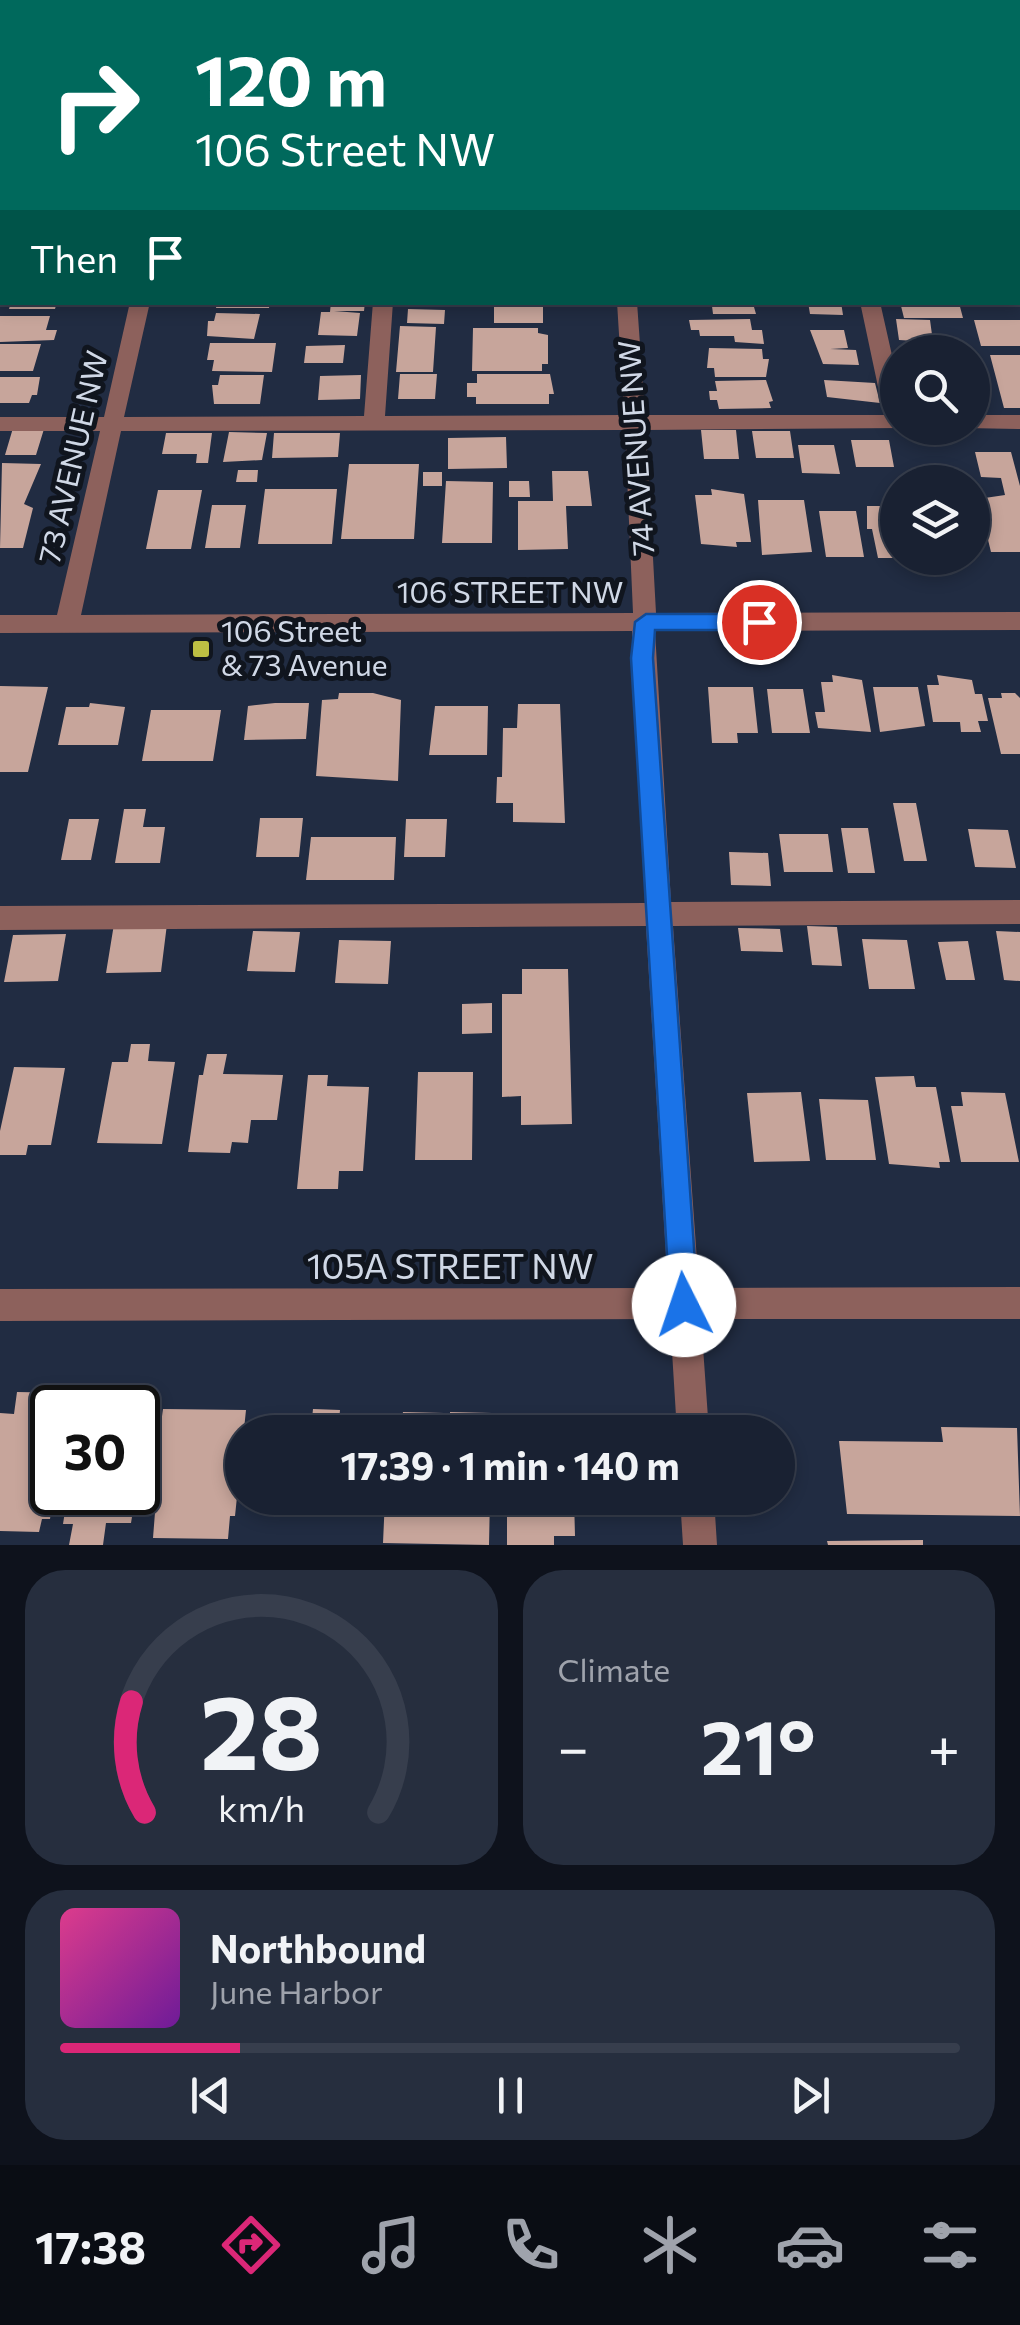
<!DOCTYPE html>
<meta charset="utf-8">
<style>
:root{--surface:#192132;--page:#262e3e;--text:#f1f3f6;--muted:#9fa3ac;--line:#373e4d;--accent:#db2777}
body{margin:0;font-family:Commissioner,sans-serif;background:var(--page);color:var(--text);height:100vh;display:flex;flex-direction:column;font-size:38px;white-space:nowrap}
*{box-sizing:border-box;margin:0}
p{font-size:32px;color:var(--muted)}
.icon{flex:none;width:55px;height:55px;fill:none;stroke:currentColor;stroke-width:2;stroke-linecap:round;stroke-linejoin:round}
.map{position:relative;height:1545px;overflow:hidden}
.sheet{display:flex;flex-direction:column;gap:25px;padding:25px;background:#0e121c;flex:1}
.sheet>*{flex:none}
.hud{position:absolute;left:0px;top:0px;width:1020px;height:305px;box-shadow:0 5px 15px #0003,0 0 0 2px var(--line);background:#00695c;color:#fff;overflow:hidden}
.buttons{position:absolute;left:880px;top:335px;display:grid;gap:20px}
.buttons a{display:grid;place-items:center;width:110px;height:110px;border-radius:50%;background:var(--surface);box-shadow:0 5px 15px #0003,0 0 0 2px var(--line);font-size:50px}
.speed{position:absolute;left:30px;top:1385px;display:flex;gap:20px;font-size:50px;font-weight:700;text-align:center}
.speed>*{display:grid;place-content:center;width:130px;height:130px;border-radius:50%;background:var(--surface);box-shadow:0 5px 15px #0003,0 0 0 2px var(--line);line-height:1}
.speed .limit{border:5px solid #111;border-radius:15px;background:#fff;color:#111}
.pin{position:absolute;display:grid;place-items:center;width:85px;height:85px;color:#fff;margin:-42px;border:5px solid #fff;border-radius:50%;box-shadow:0 2px 10px #0007}
.me{position:absolute;width:110px;margin:-55px;rotate:356deg;stroke-linejoin:round;filter:drop-shadow(0 0 8px #0008)}
.turn{display:flex;align-items:center;gap:35px;height:210px;padding:0 30px;font-size:45px}
.turn .icon{width:130px;height:130px;stroke-width:2.5}
.turn b{display:block;font-size:70px;line-height:85px}
.then{display:flex;align-items:center;height:95px;padding:0 30px;background:#0003;gap:20px;font-size:38px}
.big{font-size:75px;font-weight:700;line-height:1.1}
.sheet .card{flex:1;display:flex;flex-direction:column;justify-content:center;gap:15px;min-width:0;padding:0 35px;border-radius:40px;background:var(--page)}
.sheet .dial{align-items:center;gap:0}
.dial svg{height:260px;overflow:visible;fill:none;stroke:var(--line);stroke-width:7;stroke-linecap:round;text-anchor:middle}
.dial text{fill:var(--text);stroke:none}
.song{display:flex;align-items:center;gap:30px}
.cover{width:120px;height:120px;border-radius:15px;background:linear-gradient(135deg,hsl(330 70% 55%),hsl(280 70% 35%))}
.played{height:10px;border-radius:5px;background:linear-gradient(90deg,var(--accent) 20%,var(--line) 20%)}
.keys{display:flex;justify-content:space-around;direction:ltr}
.heat{display:flex;justify-content:space-between;align-items:center;font-size:55px;direction:ltr}
.sheet .tiles{flex:1;display:grid;gap:25px;grid-template-columns:1fr 1fr}
.card:last-child{grid-column:span 2}
.trip{position:absolute;left:225px;top:1415px;width:570px;height:100px;border-radius:50px;background:var(--surface);box-shadow:0 5px 15px #0003,0 0 0 2px var(--line);font-weight:700;line-height:100px;text-align:center}
.tabs{display:flex;height:160px;justify-content:space-around;align-items:center;background:#0a0d14;color:var(--muted)}
.tabs .icon{width:70px;height:70px}
.tabs .active{color:var(--accent)}
.tabs b{font-size:45px;color:var(--text)}
.map>svg:first-child{display:block}
.building{fill:#c7a59b}
.lines{fill:none;stroke-linecap:round;stroke-linejoin:round}
.minor{fill:#8d615c;fill-rule:evenodd}
.route{fill:#1a73e8;stroke:#114b97;stroke-width:2.5}
.poi-dot{fill:#bdbf43;stroke:#10151e;stroke-width:4}
.labels{text-anchor:middle;stroke-width:10;stroke-linejoin:round;paint-order:stroke}
.street-label{font-size:30px;fill:#d0d8e6;stroke:#10151e}
.poi-label{font-size:30px;fill:#d0d8e6;stroke:#10151e;text-anchor:start}
.near-street-label{font-size:35px;fill:#d0d8e6;stroke:#10151e}
</style>
<div class="map">
<svg width="1020" height="1545" viewBox="0 0 1020 1545">
<rect width="100%" height="100%" fill="#212c42"/>
<path class="building" d="M11,302H57L55,309H9Z
M217,302H270L269,308H216Z
M331,302H365L364,311H334L360,313L357,336L318,335L321,312H330Z
M494,302H543V323H494Z
M703,302H762L763,307H754L756,314H713L712,306Z
M808,302H841L843,315L810,314Z
M921,303H959L963,318H904L901,306H922Z
M408,309L445,310L444,324L407,323Z
M216,313L260,314L254,339L207,336L208,321H214Z
M0,316H50L46,330H57L54,340L0,342Z
M750,319L752,330H762L764,344L735,342L734,336H700L699,330H691L689,320Z
M896,319L930,320L933,342L899,340Z
M974,320H1020V346H981Z
M400,326L436,327L433,372H396Z
M473,328H538V333L548,335V364H542V371H472Z
M810,330H844L848,348L830,349L856,350L859,365L823,364Z
M210,343H276L272,372L212,371L214,360H207Z
M0,344H41L33,371H0Z
M345,345L343,363H304L306,346Z
M709,348L762,349L763,359H769L766,377H715L714,368H707Z
M990,355H1020V408H1004Z
M400,374H437L435,399H398Z
M477,374H550L554,394H549V404H476V397H467V383H477Z
M220,375H264L260,404H214L212,385H218Z
M361,375L360,399L318,400L320,376Z
M0,377H40L37,395H32L29,403H0Z
M766,380L773,401L769,402L771,408L719,409L717,400H710L709,391H717L715,381Z
M824,380L875,383L880,403L827,397Z
M13,428L44,429L36,455H5Z
M701,430H736L739,459H704Z
M752,431H790L794,458H756Z
M229,432L267,433L262,460L223,462Z
M166,433H212L208,463H196L197,454H162Z
M274,433H340L338,457L272,458Z
M506,437L507,468L448,469V438Z
M851,440H889L894,467H856Z
M798,445H834L840,474L802,473Z
M975,452H1011L1020,486V552H991L978,499L1005,495L1001,478L981,477Z
M2,463L41,464L24,504L33,508L23,548H0Z
M349,464H419L414,539H341Z
M238,470H258L257,482H236Z
M552,471H588L592,506H566L568,549L518,550V501H553Z
M423,472H442V486H423Z
M446,481L493,482L492,543H442Z
M509,481H529L530,497H509Z
M265,489H337L332,544H258Z
M711,489L744,494L751,542H736L737,547L701,544L695,495H712Z
M158,490H202L191,549H146Z
M758,500H804L812,552L762,555Z
M212,505H246L240,548H205Z
M867,506H898V558H878L872,529H867Z
M819,511H856L864,557H826Z
M832,675L862,680L871,732L818,728L815,712H825L821,682H833Z
M937,675L972,680L975,694H982L988,721H978L981,732H961L960,722H933L927,685H939Z
M0,686L48,687L28,772H0Z
M708,687H753L758,733H737L738,743H712Z
M873,687H918L925,726L880,732Z
M767,689H803L810,733H772Z
M339,693H373L401,700L398,781L316,776L322,700L338,699Z
M1001,693H1015L1020,698V754H1001L988,698H1002Z
M90,703L125,707L118,745H58L66,707H89Z
M275,703H309L306,739L244,740L248,706Z
M518,704H560L565,823L513,822V803H496L497,777H502L503,728H517Z
M435,706H488L487,755H429Z
M151,710H221L213,761H142Z
M893,803H916L927,861H904Z
M124,809H146L143,827H165L160,863H115Z
M260,818H303L299,857H256Z
M69,819H99L91,860H61Z
M406,819H447L445,857H404Z
M841,828H868L875,873H848Z
M968,829L1008,830L1016,868L975,867Z
M779,834H828L833,872H784Z
M311,837H396L394,880H306Z
M729,852L768,853L771,886L731,885Z
M114,924H167L161,972L106,973Z
M807,926L837,927L842,966L812,965Z
M738,928L780,929L783,952L741,951Z
M253,931L300,932L295,972L247,971Z
M996,931L1020,932V981L1004,980Z
M66,934L58,981L4,982L13,935Z
M862,939L907,940L915,989H869Z
M339,940L391,941L388,984L335,983Z
M968,941L975,980H946L938,942Z
M522,969H568L572,1124L521,1125V1096L502,1097V994H522Z
M492,1003V1033L462,1034V1004Z
M131,1044H150L148,1061L175,1062L162,1144L97,1143L112,1062H128Z
M207,1054H227L223,1074L283,1075L277,1120H251L248,1143L232,1142L230,1153L188,1152L199,1075H203Z
M14,1067L65,1068L51,1145H28L26,1155H0V1131Z
M418,1072H473L472,1160H415Z
M308,1075H328L327,1086L369,1087L363,1171H339L338,1189H297Z
M914,1076L916,1087H936L950,1162H939L940,1168L889,1164L875,1077Z
M801,1092L810,1161L754,1162L747,1093Z
M961,1092L1005,1093L1019,1162H961L951,1106H963Z
M819,1099L868,1100L876,1160H826Z
M17,1392L72,1393L70,1408H52L54,1492L50,1519H42L39,1532L0,1531V1413L14,1414Z
M163,1409L246,1410L235,1516H230L228,1539L153,1538L158,1474H154Z
M313,1409L340,1410L338,1432H287L288,1419H312Z
M403,1412L444,1413V1420H450V1412L492,1413L491,1432H389L390,1417H402Z
M138,1414H147L140,1463H138Z
M508,1420L537,1421L536,1432H508Z
M941,1427L1017,1428L1020,1516L847,1514L839,1441L943,1442Z
M68,1492H136L131,1523H106L103,1545H69L73,1524H63Z
M385,1498H490L489,1545L383,1543Z
M507,1498H574L575,1536H554V1545H507Z
M923,1540V1545H828L827,1541Z"/>
<g class="lines">
<path class="minor" d="M2,0H18L2,4Z
M199,0H215V2H199Z
M597,0H613L614,2H598Z
M796,0H812L813,2H797Z
M995,0H1011L1012,2H996Z
M2,15V31L0,32V16Z
M1018,35L1020,36V52L1018,51Z
M1018,202H1020V214L1018,213Z
M0,203L2,204V215H0Z
M130,302H150L124,417L364,416L373,302H393L385,416L624,415L617,302H637L645,415H884L860,302H880L898,382V428H904L646,430L656,613L1020,612V630L655,631L671,902L1020,900V924L673,926L699,1288L1020,1287V1319H701L709,1432H677L670,1319L0,1321V1289L668,1288L646,926L0,930V906L645,903L632,631L0,633V615H57L100,431H0V417H104ZM625,430L633,613L81,615L121,431Z
M972,415H1020V429L966,428H972Z
M680,1498H714L717,1545H683Z"/>
</g>
<path class="route" d="M646,614H759L769,622L759,630H655L653,658L698,1305L694,1315L684,1319L674,1315L670,1305L631,658L635,622Z"/>
<rect class="poi-dot" x="191" y="639" width="20" height="20" rx="5"/>
<g class="labels">
<g class="street-label">
<text transform="translate(637 448) rotate(-94)" y="10">74 AVENUE NW</text>
<text transform="translate(74 457) rotate(-77)" y="10">73 AVENUE NW</text>
<text x="510" y="603">106 STREET NW</text>
</g>
<g class="poi-label">
<text x="221" y="642">106 Street<tspan x="221" dy="34">&amp; 73 Avenue</tspan></text>
</g>
<g class="near-street-label">
<text x="450" y="1279">105A STREET NW</text>
</g>
</g>
</svg>
<div class="buttons">
<a><svg class="icon" aria-label="search" viewBox="0 0 24 24"><circle cx="10" cy="10" r="6"/><path d="M15 15l6 6"/></svg></a>
<a><svg class="icon" aria-label="layers" viewBox="0 0 24 24"><path d="M12 4l9 5-9 5-9-5zM3 14l9 5 9-5"/></svg></a>
</div>
<div class="speed"><div class="limit">30</div></div>
<div class="pin" style="left:759px;top:622px;background:#d93025"><svg class="icon" aria-label="arrive" viewBox="0 0 24 24"><path d="M6 21V4h12l-3 4 3 4H6"/></svg></div>
<svg class="me" style="left:684px;top:1305px" viewBox="-20 -20 40 40"><circle r="19" fill="#fff"/><path d="M0-13L10 11 0 6-10 11z" fill="#1a73e8"/></svg>
<div class="trip">17:39 · 1 min · 140 m</div>
<div class="hud">
<div class="turn"><svg class="icon" aria-label="right" viewBox="0 0 24 24"><path d="M7 20v-9h11M14 6l5 5-5 5"/></svg><div><b>120 m</b>106 Street NW</div></div>
<div class="then">Then<svg class="icon" aria-label="arrive" viewBox="0 0 24 24"><path d="M6 21V4h12l-3 4 3 4H6"/></svg></div>
</div>
</div>
<section class="sheet">
<div class="tiles">
<div class="card dial"><svg viewBox="0 0 100 80">
<path d="M14 69A42 42 0 1 1 86 69"/>
<path d="M14 69A42 42 0 0 1 10 35" stroke="#db2777"/>
<text x="50" y="56" font-size="32" font-weight="700">28</text>
<text x="50" y="72" font-size="11">km/h</text>
</svg></div>
<div class="card"><p>Climate</p>
<div class="heat"><a>−</a><b class="big">21°</b><a>+</a></div>
</div>
<div class="card">
<div class="song"><i class="cover"></i><div><b>Northbound</b><p>June Harbor</p></div></div>
<div class="played"></div>
<div class="keys"><svg class="icon" aria-label="previous" viewBox="0 0 24 24"><path d="M18 5L8 12l10 7zM5 5v14"/></svg><svg class="icon" aria-label="pause" viewBox="0 0 24 24"><path d="M8 5v14M16 5v14"/></svg><svg class="icon" aria-label="next" viewBox="0 0 24 24"><path d="M6 5l10 7-10 7zM19 5v14"/></svg></div>
</div>
</div>
</section>
<nav class="tabs">
<b>17:38</b>
<svg class="icon active" aria-label="directions" viewBox="0 0 24 24"><path d="M12 3l9 9-9 9-9-9zM9 14v-3h6M13 9l2 2-2 2"/></svg>
<svg class="icon" aria-label="music" viewBox="0 0 24 24"><path d="M9 18V5l10-2v13"/><circle cx="6" cy="18" r="3"/><circle cx="16" cy="16" r="3"/></svg>
<svg class="icon" aria-label="phone" viewBox="0 0 24 24"><path d="M5 4h4l2 5-3 2q2 4 5 5l2-3 5 2v4C11 20 4 13 5 4z"/></svg>
<svg class="icon" aria-label="climate" viewBox="0 0 24 24"><path d="M12 3v18M4 7l16 10M4 17L20 7"/></svg>
<svg class="icon" aria-label="car" viewBox="0 0 24 24"><path d="M5 17H2v-5l4-1 3-4h7l3 4 3 1v5h-3M9 17h6M6 11h13"/><circle cx="7" cy="17" r="2"/><circle cx="17" cy="17" r="2"/></svg>
<svg class="icon" aria-label="filters" viewBox="0 0 24 24"><path d="M4 7h16M4 17h16"/><circle cx="9" cy="7" r="2"/><circle cx="15" cy="17" r="2"/></svg>
</nav>
